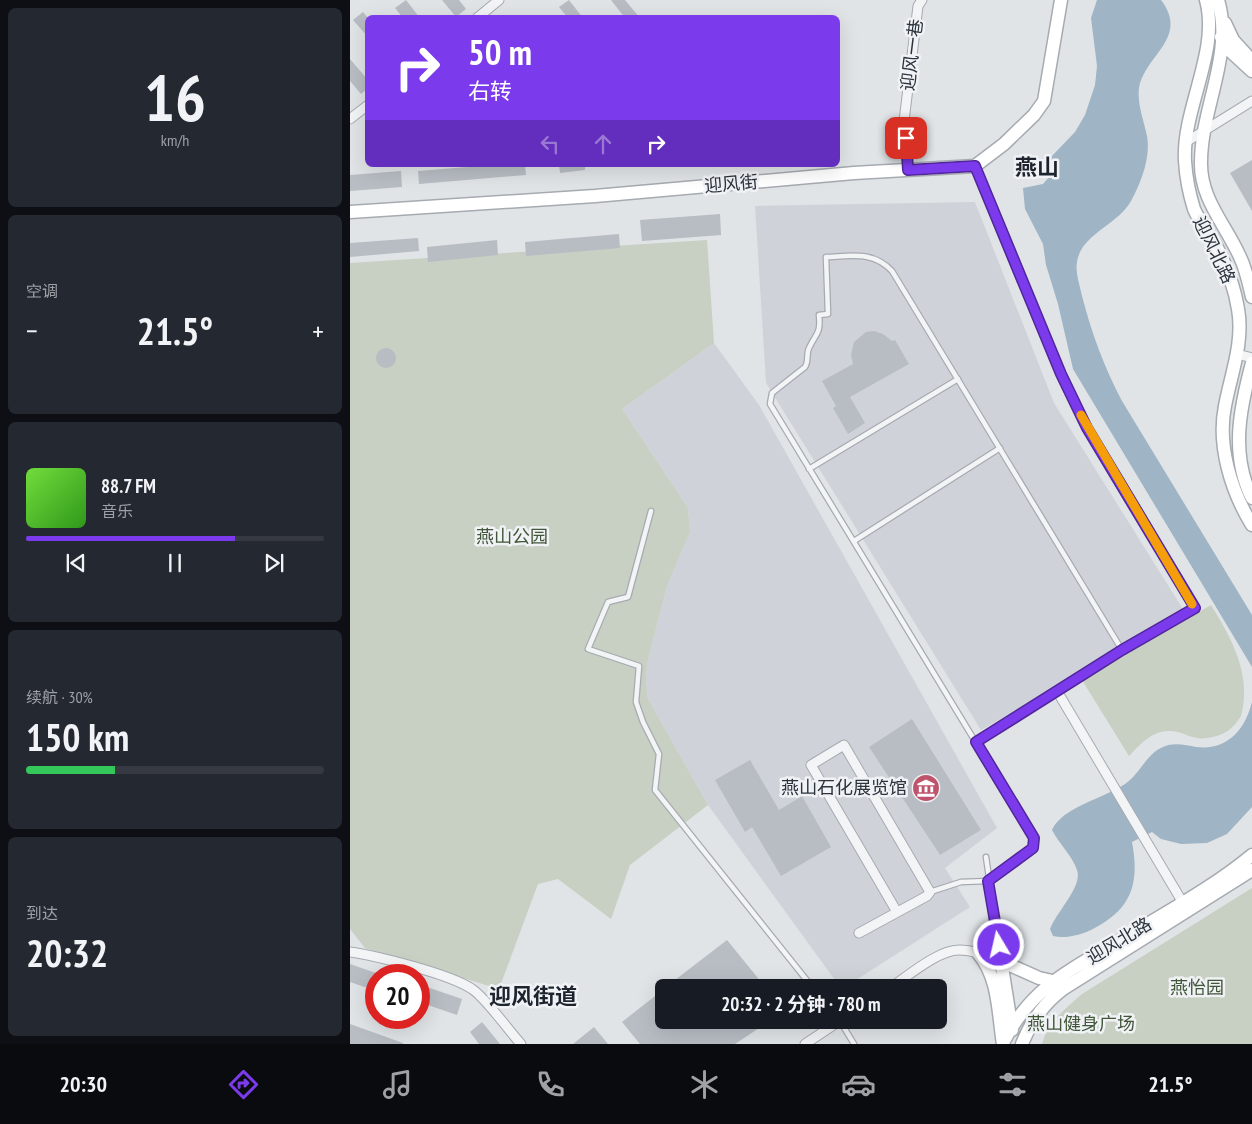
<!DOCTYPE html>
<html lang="zh">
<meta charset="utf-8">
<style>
:root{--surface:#171b24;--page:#242831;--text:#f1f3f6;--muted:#9ea1a6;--line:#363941;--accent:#7c3aed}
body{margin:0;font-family:"PT Sans Narrow","Noto Sans SC",sans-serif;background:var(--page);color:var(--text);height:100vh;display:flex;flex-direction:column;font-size:19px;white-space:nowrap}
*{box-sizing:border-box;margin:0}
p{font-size:16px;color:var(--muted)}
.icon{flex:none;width:28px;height:28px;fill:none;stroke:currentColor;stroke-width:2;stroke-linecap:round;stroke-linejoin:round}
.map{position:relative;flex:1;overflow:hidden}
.details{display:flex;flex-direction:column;gap:8px;padding:8px;background:#0d0f14;width:350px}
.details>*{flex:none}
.banner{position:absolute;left:15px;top:15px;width:475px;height:152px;border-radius:8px;box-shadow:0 5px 20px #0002;background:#7c3aed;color:#fff;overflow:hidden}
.speed{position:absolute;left:15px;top:964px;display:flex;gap:10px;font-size:25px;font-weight:700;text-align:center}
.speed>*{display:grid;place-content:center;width:65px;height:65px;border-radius:50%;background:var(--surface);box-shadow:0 5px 20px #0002;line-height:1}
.speed .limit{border:8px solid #d22;background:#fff;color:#111}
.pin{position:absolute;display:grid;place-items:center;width:42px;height:42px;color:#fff;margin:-21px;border-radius:10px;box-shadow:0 2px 8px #0006}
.me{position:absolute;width:55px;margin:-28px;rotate:351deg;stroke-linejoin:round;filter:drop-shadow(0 0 4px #0008)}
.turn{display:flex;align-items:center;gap:18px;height:105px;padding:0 20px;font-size:22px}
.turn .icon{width:65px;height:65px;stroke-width:2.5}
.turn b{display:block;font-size:35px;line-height:42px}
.lanes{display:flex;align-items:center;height:48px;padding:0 20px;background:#0003;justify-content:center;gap:25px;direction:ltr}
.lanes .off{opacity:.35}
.big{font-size:38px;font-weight:700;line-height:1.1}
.details .widget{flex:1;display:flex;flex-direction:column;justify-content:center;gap:8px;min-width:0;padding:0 18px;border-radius:8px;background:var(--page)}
.details .dial{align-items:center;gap:0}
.dial b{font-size:65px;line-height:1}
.song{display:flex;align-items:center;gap:15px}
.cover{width:60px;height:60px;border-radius:8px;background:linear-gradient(135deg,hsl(100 70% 55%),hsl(110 70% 35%))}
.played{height:5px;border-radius:2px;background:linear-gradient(90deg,var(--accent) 70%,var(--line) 70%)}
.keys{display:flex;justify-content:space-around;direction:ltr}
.heat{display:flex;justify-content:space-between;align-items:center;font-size:28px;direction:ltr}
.charge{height:8px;border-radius:4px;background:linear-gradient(90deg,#34c759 30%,var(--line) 0)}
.trip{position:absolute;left:305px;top:979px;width:292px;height:50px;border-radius:8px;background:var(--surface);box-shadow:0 5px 20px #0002;font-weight:700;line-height:50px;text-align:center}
.tabs{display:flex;height:80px;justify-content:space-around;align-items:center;background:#090b0e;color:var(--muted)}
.tabs .icon{width:35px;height:35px}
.tabs .selected{color:var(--accent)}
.tabs b{font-size:22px;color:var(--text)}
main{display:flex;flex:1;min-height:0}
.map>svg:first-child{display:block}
.built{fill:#cfd3d9}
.green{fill:#c7d0c2}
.water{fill:#9fb4c4}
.building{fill:#b8bdc4}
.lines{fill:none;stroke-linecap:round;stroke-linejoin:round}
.lane-casing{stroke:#a6abb1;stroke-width:7}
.street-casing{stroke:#a6abb1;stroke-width:11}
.secondary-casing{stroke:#a6abb1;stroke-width:15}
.lane{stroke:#f2f4f6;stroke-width:4.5}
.street{stroke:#f2f4f6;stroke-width:9}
.secondary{stroke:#fff;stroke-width:12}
.route-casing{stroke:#51269a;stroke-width:12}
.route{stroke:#7c3aed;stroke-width:9}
.slow{stroke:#f59e0b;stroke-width:9}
.labels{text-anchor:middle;stroke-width:5;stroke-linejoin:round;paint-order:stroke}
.street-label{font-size:18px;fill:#2b333d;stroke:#f0f2f5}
.park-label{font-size:18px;fill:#42573a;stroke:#f0f2f5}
.poi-label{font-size:18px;fill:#2b333d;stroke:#f0f2f5;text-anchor:end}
.district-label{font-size:22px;font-weight:bold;fill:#1d242e;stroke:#f0f2f5}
</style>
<main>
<section class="details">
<div class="widget dial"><b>16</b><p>km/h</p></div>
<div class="widget"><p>空调</p>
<div class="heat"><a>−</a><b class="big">21.5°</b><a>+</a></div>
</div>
<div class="widget">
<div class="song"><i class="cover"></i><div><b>88.7 FM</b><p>音乐</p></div></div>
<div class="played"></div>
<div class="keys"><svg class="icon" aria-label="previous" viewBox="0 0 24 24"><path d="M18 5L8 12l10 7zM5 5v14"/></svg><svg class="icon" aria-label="pause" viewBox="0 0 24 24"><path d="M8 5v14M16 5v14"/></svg><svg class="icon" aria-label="next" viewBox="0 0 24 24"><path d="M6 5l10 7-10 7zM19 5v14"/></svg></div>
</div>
<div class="widget"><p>续航 · 30%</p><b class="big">150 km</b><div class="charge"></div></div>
<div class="widget"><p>到达</p><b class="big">20:32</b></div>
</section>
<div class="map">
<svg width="902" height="1044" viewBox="0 0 902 1044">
<rect width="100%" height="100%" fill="#e0e4e7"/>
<path class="built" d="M625,202L704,403L836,614L631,730L416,383L405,206Z
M364,343L409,405L647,828L595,868L620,907L495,987H490L358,805L298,699L296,681L297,664L317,586L340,532L338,508L272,409Z"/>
<path class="green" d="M357,240L364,343L272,409L338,508L340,532L317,586L297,664L296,681L298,699L358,805L280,865L261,919L208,879L188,884L149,989L15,948L0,929V263Z
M861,605C882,639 902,675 891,716C883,729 874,736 857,738C846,740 838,735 828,732C806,727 793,741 779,756L732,680Z
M902,888V1044H692C698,1022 715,1009 732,994Z"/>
<path class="water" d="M747,0H811C840,38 794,56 789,88C787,104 794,121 797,136C801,157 791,183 781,201C768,225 731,234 727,262C725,272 730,286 732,296C742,334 754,367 772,401L902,615V667L723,369L708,304L696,265L693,244L675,209L673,188L693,184L700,176L701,157L725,132L735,115L745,85L747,66L741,18Z
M902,702V807L877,834L857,843L831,844L811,839L802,832L782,842C790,885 781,910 741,930C730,935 715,939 703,936L700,929C707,911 733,886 727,870C722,855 709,844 702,830C712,807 755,798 775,784C790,774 796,754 813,747C823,742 836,745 846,747C877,751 895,730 902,702Z"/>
<path class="building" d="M56,0L70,18H53L45,8Z
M92,0H109L116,9L106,17Z
M219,0L233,18H218L209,7Z
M261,0H275L290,18H275Z
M13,12L18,18V37L3,20Z
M0,59L18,80V88L11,94L0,81Z
M902,160V211L880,173Z
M142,165H175L176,175L69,184L68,171Z
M209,165H235V170L210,173Z
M51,171L52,187L0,191V175Z
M370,214L371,235L292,241L290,220Z
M269,234L270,248L176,256L175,242Z
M68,238L69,251L0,257V243Z
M147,240L148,255L78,262L77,247Z
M524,331L533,334L542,341L545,340L559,364L500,397L515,423L498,434L483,408L486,406L472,381L503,364L501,355L504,342L516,332Z
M26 358a10 10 0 1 1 20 0a10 10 0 1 1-20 0Z
M562,719L631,830L590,855L519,747Z
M400,760L429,810L452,796L481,847L431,876L402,827L395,832L365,780Z
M377,940L416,988H316L325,980Z
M0,964L26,973V991L0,982Z
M71,985L112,999L107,1015L69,1002Z
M314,989V1020H421L385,1044H290L272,1022Z
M132,1022L150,1044H129L120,1032Z
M0,1024L53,1043V1044H0Z
M244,1027L258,1044H223Z"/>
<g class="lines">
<g class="lane-casing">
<path id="lane" d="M459,469L608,379
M301,511L278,597L258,602L238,649L289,666L286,702L293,722L309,754L305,790L463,988
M504,541L650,448
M626,742L772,650L845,609
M636,857L651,960
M580,892L611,882L638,881L683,848L684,838L420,404L422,393L455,367C459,361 456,354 459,348C466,333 471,334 469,315L478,314L476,257C502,256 523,251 542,271L772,650
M490,1021L504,1044"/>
</g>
<g class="street-casing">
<path id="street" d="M127,18L149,0
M0,119L18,105
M836,142L902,101
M625,166L711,374L737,428L845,608
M558,170L554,121L568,6L572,0
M887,354L902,358
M707,691L833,903
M509,933L577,896L580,892L494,745L461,765L547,912
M0,952C27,956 100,974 122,989C135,997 159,1031 171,1044
M540,988C558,976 588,950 609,950C624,950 638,956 651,961
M455,1044L491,1020"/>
</g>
<g class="secondary-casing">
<path id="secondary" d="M856,0C870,51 832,109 835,161C836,177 839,193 844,209C848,219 856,229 862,238C874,260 884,283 888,309C894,342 881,374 875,406C867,445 881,491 902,525
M868,0C884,54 851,108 851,162C850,199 876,225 890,257C896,269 899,284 902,297
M875,23L883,40L902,61
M871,37L877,48L902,71
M0,212L245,196L504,173L625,166L654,144L684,115L694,101L711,0
M902,363C890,408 880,454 902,498
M628,953C649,977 648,1013 653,1044
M651,961L662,1030
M651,961L689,978L707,982
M653,1043C680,989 718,971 768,942C813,914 861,889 902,855
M672,1044C681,1021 693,1004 713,989L902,870"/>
</g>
<use href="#lane" class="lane"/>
<use href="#street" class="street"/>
<use href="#secondary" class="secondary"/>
</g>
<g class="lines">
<g class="route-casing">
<path id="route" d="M556,138L558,170L625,166L711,374L737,428L845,608L772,650L626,742L684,838L683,848L638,881L649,945"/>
</g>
<use href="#route" class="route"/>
<path class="slow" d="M731,415L842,604"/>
</g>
<defs>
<g id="museum-disc" transform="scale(1.4375)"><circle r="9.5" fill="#bf536c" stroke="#f0f2f5"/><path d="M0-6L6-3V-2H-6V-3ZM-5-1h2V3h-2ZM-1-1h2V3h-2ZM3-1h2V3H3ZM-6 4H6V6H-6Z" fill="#fff"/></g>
</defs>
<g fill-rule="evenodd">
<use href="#museum-disc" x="576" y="788"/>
</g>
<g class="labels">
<g class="street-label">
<text transform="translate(562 55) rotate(-83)" y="6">迎风一巷</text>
<text transform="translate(381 184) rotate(-5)" y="6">迎风街</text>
<text transform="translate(864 250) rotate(64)" y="6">迎风北路</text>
<text transform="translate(769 941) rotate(-31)" y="6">迎风北路</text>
</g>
<g class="park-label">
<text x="162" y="543">燕山公园</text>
<text x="847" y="994">燕怡园</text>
<text x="731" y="1030">燕山健身广场</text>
</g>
<g class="poi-label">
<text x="557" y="794">燕山石化展览馆</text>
</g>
<g class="district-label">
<text x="687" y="175">燕山</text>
<text x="183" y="1004">迎风街道</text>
</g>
</g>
</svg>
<div class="speed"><div class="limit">20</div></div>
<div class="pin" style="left:556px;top:138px;background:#d93025"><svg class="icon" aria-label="arrive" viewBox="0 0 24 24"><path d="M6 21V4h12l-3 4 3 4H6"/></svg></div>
<svg class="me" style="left:649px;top:945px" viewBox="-20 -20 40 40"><circle r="17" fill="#7c3aed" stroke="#fff" stroke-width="3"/><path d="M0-11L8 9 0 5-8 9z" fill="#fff"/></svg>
<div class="trip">20:32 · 2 分钟 · 780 m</div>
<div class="banner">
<div class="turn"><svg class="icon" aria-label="right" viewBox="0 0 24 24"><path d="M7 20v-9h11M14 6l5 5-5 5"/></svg><div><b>50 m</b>右转</div></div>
<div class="lanes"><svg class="icon off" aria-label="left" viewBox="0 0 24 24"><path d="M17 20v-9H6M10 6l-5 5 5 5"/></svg><svg class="icon off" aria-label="ahead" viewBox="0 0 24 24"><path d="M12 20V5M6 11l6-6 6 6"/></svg><svg class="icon" aria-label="right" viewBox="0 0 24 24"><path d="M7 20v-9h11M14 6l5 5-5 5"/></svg></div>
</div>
</div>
</main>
<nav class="tabs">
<b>20:30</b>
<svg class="icon selected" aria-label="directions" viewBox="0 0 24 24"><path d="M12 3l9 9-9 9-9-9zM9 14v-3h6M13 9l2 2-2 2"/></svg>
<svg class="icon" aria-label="music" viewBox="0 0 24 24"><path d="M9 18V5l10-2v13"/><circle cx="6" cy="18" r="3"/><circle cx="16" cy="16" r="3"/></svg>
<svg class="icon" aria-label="phone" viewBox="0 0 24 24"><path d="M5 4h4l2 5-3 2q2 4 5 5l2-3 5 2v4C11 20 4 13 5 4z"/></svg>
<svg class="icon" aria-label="climate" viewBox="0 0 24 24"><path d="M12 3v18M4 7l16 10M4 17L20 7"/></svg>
<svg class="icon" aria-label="car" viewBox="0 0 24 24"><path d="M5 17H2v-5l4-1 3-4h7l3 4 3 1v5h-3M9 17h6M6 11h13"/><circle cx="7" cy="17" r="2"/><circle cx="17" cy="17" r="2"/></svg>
<svg class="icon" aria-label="filters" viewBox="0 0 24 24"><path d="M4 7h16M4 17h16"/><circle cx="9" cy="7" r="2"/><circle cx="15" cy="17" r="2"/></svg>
<b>21.5°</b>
</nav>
